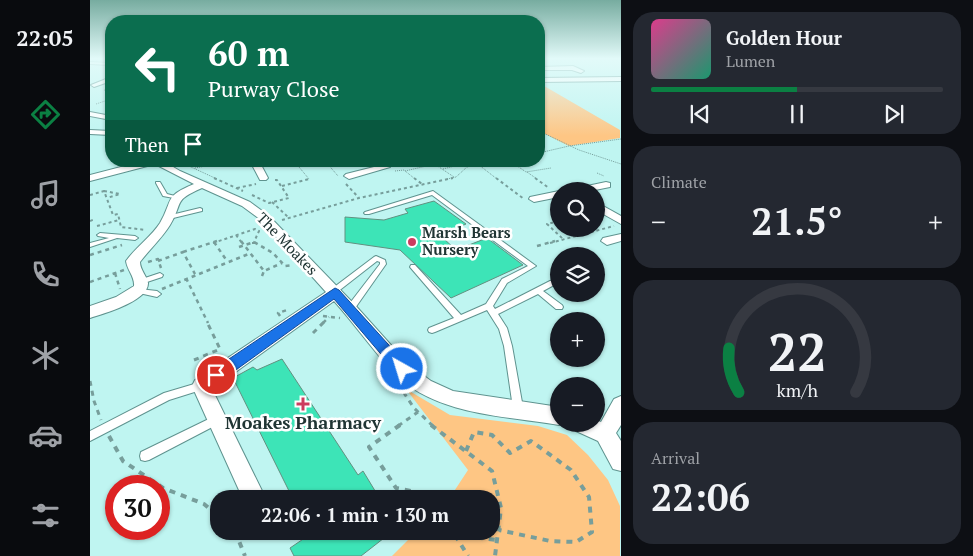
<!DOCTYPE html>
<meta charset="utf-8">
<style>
:root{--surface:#171b24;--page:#242831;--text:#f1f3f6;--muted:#9ea1a6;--line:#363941;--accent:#0b8043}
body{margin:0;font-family:"PT Serif",serif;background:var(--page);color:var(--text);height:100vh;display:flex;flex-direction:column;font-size:19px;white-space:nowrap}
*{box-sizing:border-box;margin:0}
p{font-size:16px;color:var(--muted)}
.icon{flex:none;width:28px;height:28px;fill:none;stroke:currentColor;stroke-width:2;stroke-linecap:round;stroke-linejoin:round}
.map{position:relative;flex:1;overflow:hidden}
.details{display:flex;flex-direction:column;gap:12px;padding:12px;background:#0d0f14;width:352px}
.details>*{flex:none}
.banner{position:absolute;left:15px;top:15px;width:440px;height:152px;border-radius:20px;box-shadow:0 1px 4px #0004;background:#0b6e4f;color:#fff;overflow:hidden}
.controls{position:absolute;left:460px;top:182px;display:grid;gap:10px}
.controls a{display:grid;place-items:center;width:55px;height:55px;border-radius:50%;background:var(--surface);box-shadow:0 1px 4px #0004;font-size:25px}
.speed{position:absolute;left:15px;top:475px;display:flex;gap:10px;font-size:25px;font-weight:700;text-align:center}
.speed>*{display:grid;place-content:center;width:65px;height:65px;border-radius:50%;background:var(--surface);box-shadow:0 1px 4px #0004;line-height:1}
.speed .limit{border:8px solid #d22;background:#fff;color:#111}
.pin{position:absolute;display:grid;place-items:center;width:42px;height:42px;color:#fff;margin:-21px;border:2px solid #fff;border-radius:50%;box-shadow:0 1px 5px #0007}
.me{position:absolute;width:55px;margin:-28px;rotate:321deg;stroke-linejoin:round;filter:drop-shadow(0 0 4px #0008)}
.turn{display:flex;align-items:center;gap:18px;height:105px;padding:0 20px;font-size:22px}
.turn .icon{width:65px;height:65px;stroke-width:2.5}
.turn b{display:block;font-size:35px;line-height:42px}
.then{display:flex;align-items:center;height:48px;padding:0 20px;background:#0003;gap:10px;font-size:19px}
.big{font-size:38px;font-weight:600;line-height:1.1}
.details .tile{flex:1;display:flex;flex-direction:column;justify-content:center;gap:8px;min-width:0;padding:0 18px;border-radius:20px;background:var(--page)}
.details .dial{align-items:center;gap:0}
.dial svg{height:130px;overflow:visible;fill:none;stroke:var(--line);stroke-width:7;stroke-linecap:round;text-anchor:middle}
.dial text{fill:var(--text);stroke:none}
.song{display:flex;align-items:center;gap:15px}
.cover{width:60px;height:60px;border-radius:8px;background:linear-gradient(135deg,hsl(330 70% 55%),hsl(160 70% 35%))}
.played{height:5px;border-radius:2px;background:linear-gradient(90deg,var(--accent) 50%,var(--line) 50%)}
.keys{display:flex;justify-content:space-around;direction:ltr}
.heat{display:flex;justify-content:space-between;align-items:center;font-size:28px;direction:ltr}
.trip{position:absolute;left:120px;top:490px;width:290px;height:50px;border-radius:20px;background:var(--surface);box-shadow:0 1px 4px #0004;font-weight:600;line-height:50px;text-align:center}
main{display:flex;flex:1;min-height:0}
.menu{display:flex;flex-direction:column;width:90px;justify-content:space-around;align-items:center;background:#090b0e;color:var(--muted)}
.menu .icon{width:35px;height:35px}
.menu .selected{color:var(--accent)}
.menu b{font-size:22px;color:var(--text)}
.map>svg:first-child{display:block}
.green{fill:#fec684}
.building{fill:#3de4b7;stroke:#629080}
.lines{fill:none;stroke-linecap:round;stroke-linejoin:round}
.lane-casing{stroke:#5f938f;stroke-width:2}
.street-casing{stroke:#5f938f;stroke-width:2}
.path-far4{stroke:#779e9b;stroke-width:1;stroke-dasharray:1 1;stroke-linecap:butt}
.path-far3{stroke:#779e9b;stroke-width:2;stroke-dasharray:3 3;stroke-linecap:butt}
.path-far2{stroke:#779e9b;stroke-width:2.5;stroke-dasharray:4 4;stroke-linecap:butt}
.path-far1{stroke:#779e9b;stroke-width:3;stroke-dasharray:5 5;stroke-linecap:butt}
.path{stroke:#779e9b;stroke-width:4;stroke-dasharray:6 6;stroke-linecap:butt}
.lane{fill:#fff;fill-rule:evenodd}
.street{fill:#fff;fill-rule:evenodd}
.route{fill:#1a73e8;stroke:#114b97}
.poi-dot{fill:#cc3c5f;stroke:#fff;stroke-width:2}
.labels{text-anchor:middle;stroke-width:5;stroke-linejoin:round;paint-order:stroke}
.poi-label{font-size:15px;font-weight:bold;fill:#203534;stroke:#fff;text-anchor:start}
.street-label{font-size:15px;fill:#203534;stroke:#fff}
.near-poi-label{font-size:18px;font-weight:bold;fill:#203534;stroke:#fff}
</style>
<main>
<nav class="menu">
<b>22:05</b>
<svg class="icon selected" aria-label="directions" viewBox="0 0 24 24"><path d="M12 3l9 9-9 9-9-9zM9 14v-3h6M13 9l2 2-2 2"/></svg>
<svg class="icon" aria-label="music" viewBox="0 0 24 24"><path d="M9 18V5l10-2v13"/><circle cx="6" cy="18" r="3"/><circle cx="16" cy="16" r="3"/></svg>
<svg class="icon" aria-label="phone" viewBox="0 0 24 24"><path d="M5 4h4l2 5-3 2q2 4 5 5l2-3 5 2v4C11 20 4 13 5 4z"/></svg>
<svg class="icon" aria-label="climate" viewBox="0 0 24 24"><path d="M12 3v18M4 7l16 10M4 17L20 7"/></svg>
<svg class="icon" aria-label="car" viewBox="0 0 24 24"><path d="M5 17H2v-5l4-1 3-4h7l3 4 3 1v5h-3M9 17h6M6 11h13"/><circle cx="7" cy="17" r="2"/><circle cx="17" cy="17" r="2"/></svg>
<svg class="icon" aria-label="filters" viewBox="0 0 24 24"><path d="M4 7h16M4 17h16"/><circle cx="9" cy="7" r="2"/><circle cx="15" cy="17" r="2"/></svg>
</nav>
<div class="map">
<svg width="531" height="556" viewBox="0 0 531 556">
<rect width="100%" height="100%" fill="#bff5f1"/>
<path class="green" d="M449,83L530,130V138L479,146L449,131Z
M316,389L360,415L448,426L477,435L498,455L518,480L530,506V556H302L327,531H401V499H359L378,470Z"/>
<path class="building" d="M344,201L376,224L365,229L353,238L366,250L397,238L433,265L361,298L310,250L255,242V217L294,220L318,213L315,209Z
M192,359L268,475L273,471L290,499H203L143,378L163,367L167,370Z
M225,531H303L271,556H204L200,548Z"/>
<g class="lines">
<g class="lane-casing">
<path id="lane" d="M66,182H70L77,194L89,197V199L73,196L66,183Z
M343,191L446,266L417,283L403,306L405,309L460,281H464L465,283L464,285L453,291L472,305L473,307L472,309H466L448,294L408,314L417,328L422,346L433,408L431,411L428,412L425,411L423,408L414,346L409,329L397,310L345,332L342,333L339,332L338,330L339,328L364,318L320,267L321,265H325L371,315L396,304L412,279L438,266L342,195L279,214H275L274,213L275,212Z
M110,208L112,209V211L79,219L76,217L77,216Z
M10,233L45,236L48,238L45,240L27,238L0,247V243L19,238L8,236L7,235Z
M286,256L295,260L296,264L263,311H257L256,309L257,307L290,264V262L287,261L246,293H240L239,291L284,257Z
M70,273L73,275L72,277L51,284L48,282L49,280Z
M46,289H49L67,291L71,294L67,297L49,293H46L45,291Z
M111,382L114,383L116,386L114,389L79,400L0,441V431L74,393Z
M127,415L130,417L132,420L130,423L59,460L55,461L51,460L50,456L51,452Z"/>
</g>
<g class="street-casing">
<path id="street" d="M0,62L21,63V65L0,64Z
M483,66L494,71L491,73L482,70H449V67Z
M21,77V81L4,87L1,85Z
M531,77V81L449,82V78Z
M0,112L21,116V120L0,116Z
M0,130L21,131V135L0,134Z
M54,161H73L90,171L160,202L179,216L265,305L318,364L341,381L363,391L469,407V424H473L469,425C415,416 346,415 305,374C283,351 265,324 244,301L122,389L176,499H153L102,386L105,380L236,292L171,220L152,206L112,188C82,201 94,202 80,225C72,238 59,250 50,262C50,270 57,276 58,283C59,301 13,314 0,318V306L26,297L44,286C45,277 37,270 36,261C46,247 61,237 70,223C84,199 73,197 104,184L65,164L0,181V175Z
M160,161H169L178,178L176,180H170Z
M284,161H294L300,167L259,179L254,176L256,174L288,166Z
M516,182L520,183V187L500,191H482L483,189Z
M469,191V197L444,202L439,199L440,197Z
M506,202L531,216V224L506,210Z
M531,234V241L517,245L511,241L513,238Z
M531,396V425L526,433L531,441V471L523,469L508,441L486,431L483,424H506V420L511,422L524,399Z"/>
</g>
<path class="path-far4" d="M14,90L21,91
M6,104L21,99
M449,131L489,150L531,164
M449,153L479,146L531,139
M88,161L127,179
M204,161L219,179
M240,161L236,162L248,176
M340,161L364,177
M420,161L436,172L461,168
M389,165L407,179
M105,168L144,161
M353,169L384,161
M305,171L314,170L325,179
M315,171L345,164
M437,172L447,179
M507,173L514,176
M357,179L366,177L377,167L404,161"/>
<path class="path-far3" d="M124,178L153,191
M324,178L332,184
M406,178L434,199
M445,178L459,188
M256,184L269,198
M192,186L219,179L218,178
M147,188L166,184
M14,191L30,194L17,198
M0,195L14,191L23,215L28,214L31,227L56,230
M162,195L179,203L199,198L187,180H183
M182,202L199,218
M192,220L269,198L363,178
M0,221L5,219
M469,221L457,224L473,239
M7,226L29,220
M146,235L152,243
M123,243L165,229L169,231L164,242
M162,243H165
M460,243L524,226"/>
<path class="path-far2" d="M151,241L174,271L192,263
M124,242L137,261
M447,246L465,241
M149,247L164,242L183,253L195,266L203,265
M93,252L127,241
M0,255L32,245
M68,261L93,252L105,274
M58,262L68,259L71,268
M25,273L30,289
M172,276L174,271
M96,278L118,323
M0,282L34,270
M72,289L161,253
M190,316L188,313L197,310
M233,316L250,318
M233,323L239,317"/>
<path class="path-far1" d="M223,333L234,322
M104,360L130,349L117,322
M0,381L4,401L11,420
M308,384L324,408L343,426
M308,426L328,412"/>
<path class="path" d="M310,425L279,447L306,488L336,494L340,499
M341,425L402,471L411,508L405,556
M19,436L33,461L73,488L114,504L129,517
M376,451L384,432L402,435L420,453L441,441L481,470L499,497L502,532L486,542L460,541L409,530
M145,531L155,556
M365,531L368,535L407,540
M365,535L378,556"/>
<use href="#lane" class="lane"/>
<use href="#street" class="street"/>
</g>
<linearGradient id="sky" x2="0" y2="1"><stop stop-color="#77aca0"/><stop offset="0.43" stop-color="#e2faf9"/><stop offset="1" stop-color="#e2faf9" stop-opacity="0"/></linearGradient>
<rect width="531" height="136" fill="url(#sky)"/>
<path class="route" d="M245,288L249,290L317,365L320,369L317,373L312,375L307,373L244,299L132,380L126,381L121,380L119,375L121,371Z"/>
<g class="poi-dot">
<circle cx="322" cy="242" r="5"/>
<path d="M210.5 396.5h5v5h5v5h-5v5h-5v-5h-5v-5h5z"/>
</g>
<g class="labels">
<g class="poi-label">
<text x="332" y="238">Marsh Bears<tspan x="332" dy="17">Nursery</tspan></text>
</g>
<g class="street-label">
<text transform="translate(197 244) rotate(46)" y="5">The Moakes</text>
</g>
<g class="near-poi-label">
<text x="213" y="429">Moakes Pharmacy</text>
</g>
</g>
</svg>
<div class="controls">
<a><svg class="icon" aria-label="search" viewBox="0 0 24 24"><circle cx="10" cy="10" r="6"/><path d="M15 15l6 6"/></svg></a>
<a><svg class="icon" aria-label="layers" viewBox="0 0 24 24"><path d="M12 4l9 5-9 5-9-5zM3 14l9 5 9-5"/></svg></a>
<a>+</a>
<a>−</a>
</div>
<div class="speed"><div class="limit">30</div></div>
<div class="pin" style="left:126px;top:375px;background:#d93025"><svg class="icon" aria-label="arrive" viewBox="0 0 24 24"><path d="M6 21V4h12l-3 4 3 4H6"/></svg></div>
<svg class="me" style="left:312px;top:369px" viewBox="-20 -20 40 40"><circle r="17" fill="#1a73e8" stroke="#fff" stroke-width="3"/><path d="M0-11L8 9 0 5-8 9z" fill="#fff"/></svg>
<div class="trip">22:06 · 1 min · 130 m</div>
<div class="banner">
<div class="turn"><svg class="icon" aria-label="left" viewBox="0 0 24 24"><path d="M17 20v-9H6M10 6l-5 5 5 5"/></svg><div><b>60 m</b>Purway Close</div></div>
<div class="then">Then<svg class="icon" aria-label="arrive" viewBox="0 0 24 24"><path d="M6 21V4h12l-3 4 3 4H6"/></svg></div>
</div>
</div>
<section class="details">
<div class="tile">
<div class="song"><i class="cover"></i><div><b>Golden Hour</b><p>Lumen</p></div></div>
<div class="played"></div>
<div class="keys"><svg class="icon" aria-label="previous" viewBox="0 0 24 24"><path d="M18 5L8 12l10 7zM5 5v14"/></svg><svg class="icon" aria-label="pause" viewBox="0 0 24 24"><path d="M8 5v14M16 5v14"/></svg><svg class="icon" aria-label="next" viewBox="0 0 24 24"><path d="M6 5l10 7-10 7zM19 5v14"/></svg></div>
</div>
<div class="tile"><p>Climate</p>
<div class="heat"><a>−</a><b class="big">21.5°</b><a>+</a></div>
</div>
<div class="tile dial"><svg viewBox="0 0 100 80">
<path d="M14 69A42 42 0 1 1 86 69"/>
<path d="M14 69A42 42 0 0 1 8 42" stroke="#0b8043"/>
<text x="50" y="56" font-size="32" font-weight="700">22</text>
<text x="50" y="72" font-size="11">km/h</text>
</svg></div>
<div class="tile"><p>Arrival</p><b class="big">22:06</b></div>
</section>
</main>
